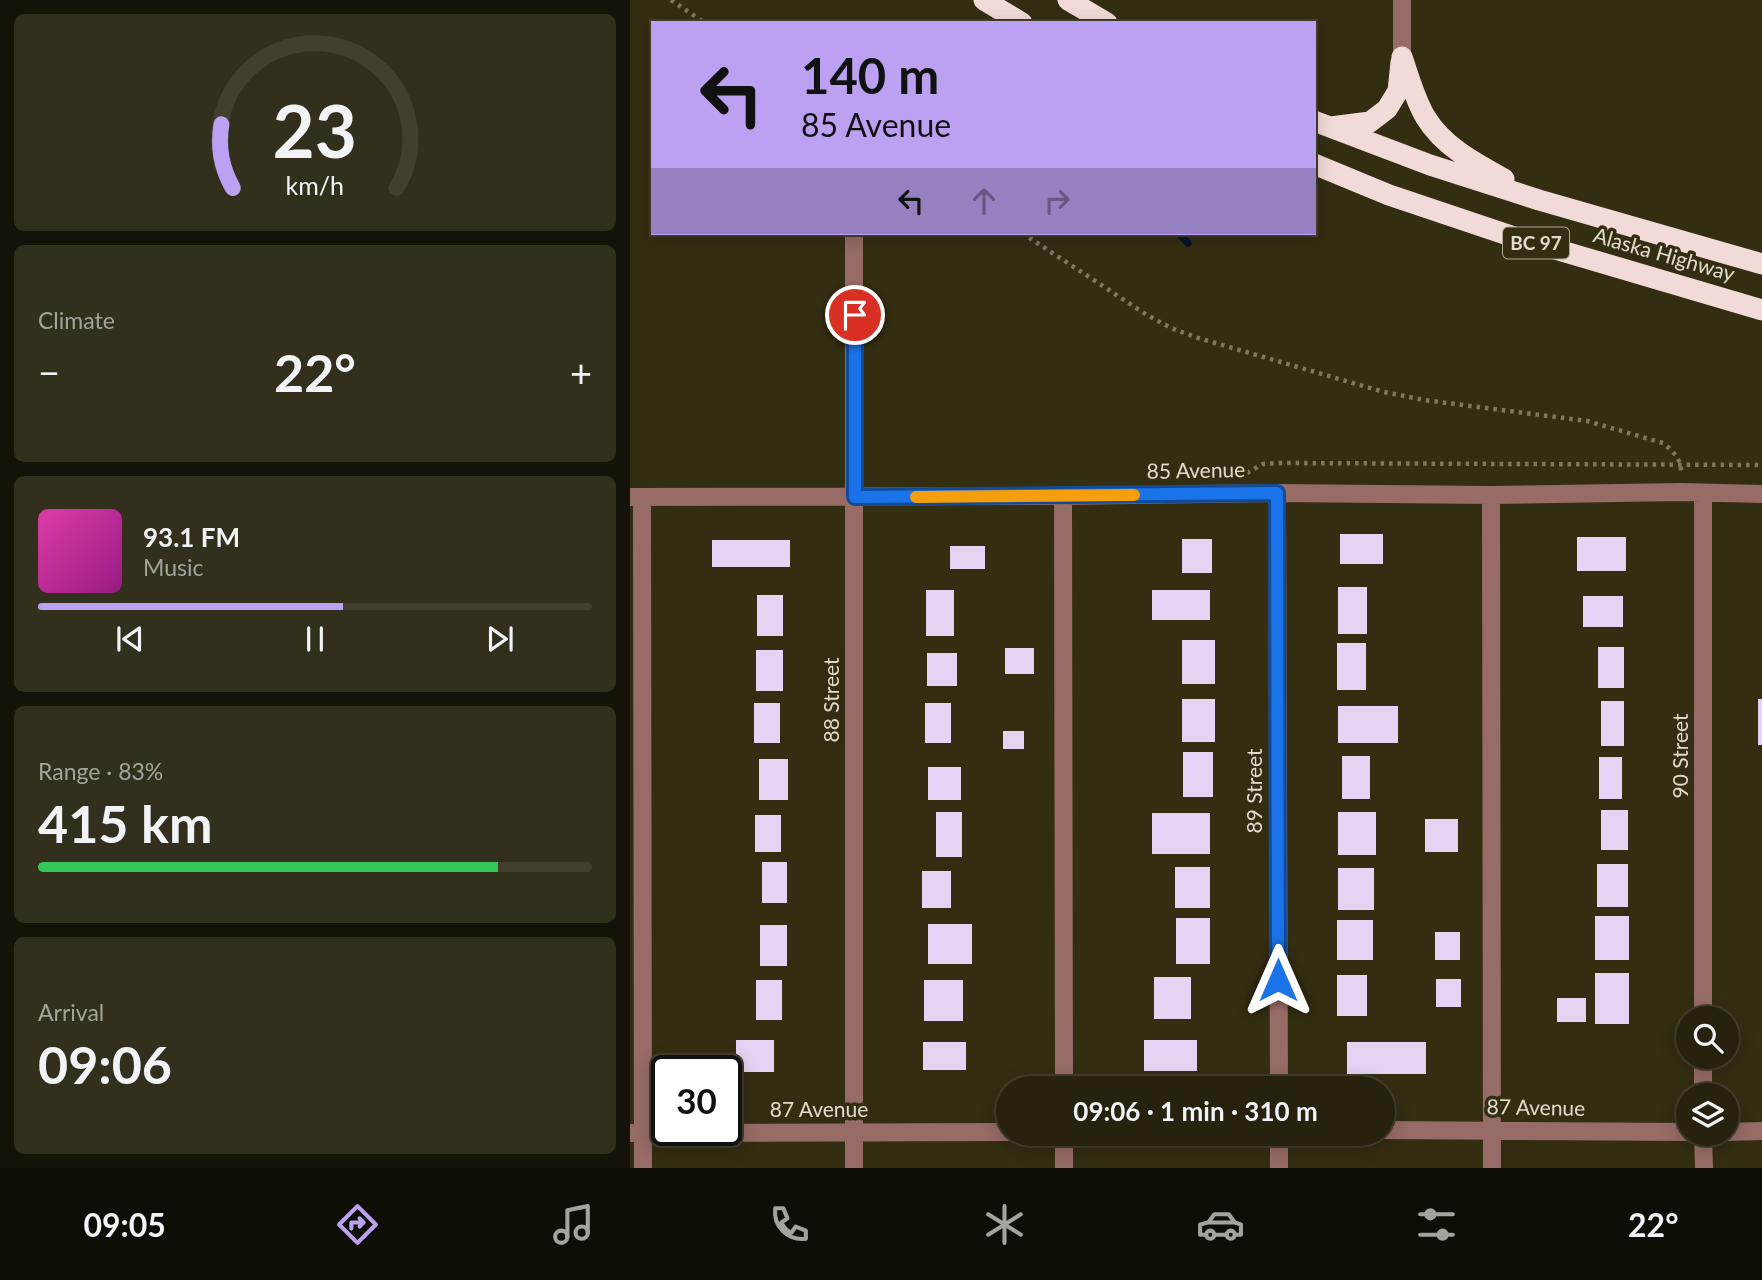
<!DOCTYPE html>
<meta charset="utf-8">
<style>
:root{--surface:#26220e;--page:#322f1c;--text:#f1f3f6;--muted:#a4a49e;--line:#423f2e;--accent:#bca0f2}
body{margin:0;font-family:Lato,sans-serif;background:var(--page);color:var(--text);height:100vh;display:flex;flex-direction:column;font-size:26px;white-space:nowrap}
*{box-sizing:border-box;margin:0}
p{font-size:23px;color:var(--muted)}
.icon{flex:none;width:38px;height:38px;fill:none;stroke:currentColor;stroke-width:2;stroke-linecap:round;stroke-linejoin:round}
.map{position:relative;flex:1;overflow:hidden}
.side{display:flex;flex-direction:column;gap:14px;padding:14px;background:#151308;width:630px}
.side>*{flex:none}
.guide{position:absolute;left:21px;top:21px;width:665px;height:214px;border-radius:0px;box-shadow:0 4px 18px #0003,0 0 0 2px var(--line);background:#bca0f2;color:#111;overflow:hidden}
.controls{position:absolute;left:1046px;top:1006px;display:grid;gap:14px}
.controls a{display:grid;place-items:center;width:63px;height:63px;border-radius:50%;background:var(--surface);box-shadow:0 4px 18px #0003,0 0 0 2px var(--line);font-size:35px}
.speed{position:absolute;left:21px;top:1055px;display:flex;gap:14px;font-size:35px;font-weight:700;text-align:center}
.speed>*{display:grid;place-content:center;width:91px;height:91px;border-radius:50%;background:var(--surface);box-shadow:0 4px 18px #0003,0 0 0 2px var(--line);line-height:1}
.speed .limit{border:4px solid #111;border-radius:10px;background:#fff;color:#111}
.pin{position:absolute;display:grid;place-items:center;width:60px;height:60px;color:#fff;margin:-30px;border:4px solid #fff;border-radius:50%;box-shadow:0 2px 7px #0007}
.me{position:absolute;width:77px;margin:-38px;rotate:0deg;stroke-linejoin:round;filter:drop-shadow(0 0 5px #0008)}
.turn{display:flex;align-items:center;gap:24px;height:147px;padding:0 35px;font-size:32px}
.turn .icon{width:91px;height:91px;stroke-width:2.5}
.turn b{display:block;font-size:49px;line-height:60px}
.lanes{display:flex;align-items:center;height:66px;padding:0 35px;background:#0003;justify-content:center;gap:35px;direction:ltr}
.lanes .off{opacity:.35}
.big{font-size:52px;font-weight:700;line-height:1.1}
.side .card{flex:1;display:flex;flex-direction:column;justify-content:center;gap:10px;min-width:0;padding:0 24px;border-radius:10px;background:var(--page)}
.side .dial{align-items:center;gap:0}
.dial svg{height:182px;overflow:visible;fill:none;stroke:var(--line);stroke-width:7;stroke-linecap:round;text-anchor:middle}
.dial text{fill:var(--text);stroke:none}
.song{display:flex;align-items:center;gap:21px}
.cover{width:84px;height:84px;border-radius:10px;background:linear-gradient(135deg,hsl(320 70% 55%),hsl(310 70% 35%))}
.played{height:7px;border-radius:4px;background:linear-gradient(90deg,var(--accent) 55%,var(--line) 55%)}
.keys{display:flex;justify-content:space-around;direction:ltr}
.heat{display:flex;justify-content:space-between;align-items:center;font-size:38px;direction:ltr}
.charge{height:10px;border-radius:5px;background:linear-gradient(90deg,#34c759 83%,var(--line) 0)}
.trip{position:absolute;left:366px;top:1076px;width:399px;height:70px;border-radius:35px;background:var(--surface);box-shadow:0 4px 18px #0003,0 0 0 2px var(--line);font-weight:700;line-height:70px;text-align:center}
.menu{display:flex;height:112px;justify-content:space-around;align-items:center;background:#0f0e06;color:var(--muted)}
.menu .icon{width:49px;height:49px}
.menu .current{color:var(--accent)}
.menu b{font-size:32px;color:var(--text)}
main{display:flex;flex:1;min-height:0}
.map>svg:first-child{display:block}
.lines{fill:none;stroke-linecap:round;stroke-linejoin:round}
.stream{stroke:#03142b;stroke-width:7}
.building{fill:#e2d4f2}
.path{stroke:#7d7862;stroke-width:4.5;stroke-dasharray:3.5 5;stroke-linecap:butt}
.minor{stroke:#976b66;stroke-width:18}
.highway{stroke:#f1dad7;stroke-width:21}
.route-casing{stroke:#114b97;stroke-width:18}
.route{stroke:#1a73e8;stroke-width:12}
.slow{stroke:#f59e0b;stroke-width:12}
.labels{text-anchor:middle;stroke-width:7;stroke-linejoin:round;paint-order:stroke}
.shield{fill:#332d12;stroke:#aca894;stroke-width:2}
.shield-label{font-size:19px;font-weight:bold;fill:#e0dccc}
.street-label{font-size:21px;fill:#e0dccc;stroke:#332d12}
</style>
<main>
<section class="side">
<div class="card dial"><svg viewBox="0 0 100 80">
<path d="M14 69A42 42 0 1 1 86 69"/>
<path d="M14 69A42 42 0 0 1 9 41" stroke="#bca0f2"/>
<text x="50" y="56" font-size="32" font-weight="700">23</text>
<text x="50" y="72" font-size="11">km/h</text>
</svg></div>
<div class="card"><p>Climate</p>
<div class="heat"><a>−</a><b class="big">22°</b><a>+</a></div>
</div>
<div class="card">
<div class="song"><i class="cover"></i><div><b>93.1 FM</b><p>Music</p></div></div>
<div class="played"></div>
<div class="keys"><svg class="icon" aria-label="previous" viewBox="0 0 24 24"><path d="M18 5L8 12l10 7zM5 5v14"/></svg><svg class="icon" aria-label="pause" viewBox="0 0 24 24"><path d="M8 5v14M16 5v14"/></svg><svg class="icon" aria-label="next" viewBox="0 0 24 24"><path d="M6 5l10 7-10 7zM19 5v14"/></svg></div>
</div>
<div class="card"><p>Range · 83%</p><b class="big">415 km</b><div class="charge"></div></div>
<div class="card"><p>Arrival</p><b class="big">09:06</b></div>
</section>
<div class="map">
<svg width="1132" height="1168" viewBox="0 0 1132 1168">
<rect width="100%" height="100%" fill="#332d12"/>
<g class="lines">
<path class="stream" d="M548,233L558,243"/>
</g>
<path class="building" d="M710,534H753V564H710Z
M947,537H996V571H947Z
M552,539H582V573H552Z
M82,540H160V567H82Z
M320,546H355V569H320Z
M708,587H737V634H708Z
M296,590H324V636H296Z
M522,590H580V620H522Z
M127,595H153V636H127Z
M953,596H993V627H953Z
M552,640H585V684H552Z
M707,643H736V690H707Z
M968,647H994V688H968Z
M375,648H404V674H375Z
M126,650H153V691H126Z
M297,653H327V686H297Z
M552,699H585V742H552Z
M1128,699H1132V745H1128Z
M971,701H994V746H971Z
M124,703H150V743H124Z
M295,703H321V743H295Z
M708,706H768V743H708Z
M373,731H394V749H373Z
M553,752H583V797H553Z
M712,756H740V799H712Z
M969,757H992V799H969Z
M129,759H158V800H129Z
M298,767H331V800H298Z
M971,810H998V850H971Z
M306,812H332V857H306Z
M708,812H746V855H708Z
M522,813H580V854H522Z
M125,815H151V852H125Z
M795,819H828V852H795Z
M132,862H157V903H132Z
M967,864H998V907H967Z
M545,867H580V908H545Z
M708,868H744V910H708Z
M292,871H321V908H292Z
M965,916H999V960H965Z
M546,918H580V964H546Z
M707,920H743V960H707Z
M298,924H342V964H298Z
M130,925H157V966H130Z
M805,932H830V960H805Z
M965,973H999V1024H965Z
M707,975H737V1016H707Z
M524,977H561V1019H524Z
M806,979H831V1007H806Z
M126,980H152V1020H126Z
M294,980H333V1021H294Z
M927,998H956V1022H927Z
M106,1040H144V1072H106Z
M514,1040H567V1071H514Z
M293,1042H336V1070H293Z
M717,1042H796V1074H717Z"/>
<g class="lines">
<path class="path" d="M41,0L75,23
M392,233L517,315L541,328L568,338L754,392L794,400L957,421L1033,443C1044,452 1052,460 1051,474
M617,473L633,464L647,463L1132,465"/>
<path class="minor" d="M772,57V0
M647,493L649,1088
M1073,493V1018
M861,495L862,1168
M433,496L434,1088
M0,497L433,496L647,493L861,495L1051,492L1132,494
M12,497L13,1168
M1073,1057V1096
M752,1130L1059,1132
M1097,1132L1132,1131
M0,1133L378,1132
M434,1134V1168
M1073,1134L1074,1168
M224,1168V233
M649,1168V1134"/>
<path class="highway" d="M354,0L392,23
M438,0L477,23
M772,57C779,77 785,100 796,118C814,147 845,163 874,179
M684,121L800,165L909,200L1132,264
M701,127L740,122L757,109L768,91L771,62
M684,164L759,195L881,236L1132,310"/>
</g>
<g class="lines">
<g class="route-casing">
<path id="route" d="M225,315V497L647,493L648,980"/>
</g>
<use href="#route" class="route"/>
<path class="slow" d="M286,497L504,495"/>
</g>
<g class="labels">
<rect class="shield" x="873" y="227.5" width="66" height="31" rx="5"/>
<g class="shield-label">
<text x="906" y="250">BC 97</text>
</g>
<g class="street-label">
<text transform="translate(1034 255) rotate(16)" y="7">Alaska Highway</text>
<text transform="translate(566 471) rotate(-1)" y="7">85 Avenue</text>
<text transform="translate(202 700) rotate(-90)" y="7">88 Street</text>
<text transform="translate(1051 756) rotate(-90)" y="7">90 Street</text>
<text transform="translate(625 791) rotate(-90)" y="7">89 Street</text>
<text transform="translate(906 1108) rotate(1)" y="7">87 Avenue</text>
<text x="189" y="1117">87 Avenue</text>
</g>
</g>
</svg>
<div class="controls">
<a><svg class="icon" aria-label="search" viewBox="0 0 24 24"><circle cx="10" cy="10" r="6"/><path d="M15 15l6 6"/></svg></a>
<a><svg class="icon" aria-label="layers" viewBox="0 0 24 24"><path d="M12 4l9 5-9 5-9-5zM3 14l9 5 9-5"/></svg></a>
</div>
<div class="speed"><div class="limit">30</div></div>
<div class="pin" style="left:225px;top:315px;background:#d93025"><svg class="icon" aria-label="arrive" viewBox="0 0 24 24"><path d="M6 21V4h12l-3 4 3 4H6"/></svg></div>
<svg class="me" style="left:648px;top:980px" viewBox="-20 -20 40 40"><path d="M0-17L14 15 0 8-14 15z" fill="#1a73e8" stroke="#fff" stroke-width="4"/></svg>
<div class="trip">09:06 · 1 min · 310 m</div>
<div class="guide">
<div class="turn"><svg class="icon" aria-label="left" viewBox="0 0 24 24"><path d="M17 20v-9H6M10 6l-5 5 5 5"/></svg><div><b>140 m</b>85 Avenue</div></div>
<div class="lanes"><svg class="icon" aria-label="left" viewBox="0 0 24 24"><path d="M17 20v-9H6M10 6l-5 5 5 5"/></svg><svg class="icon off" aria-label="ahead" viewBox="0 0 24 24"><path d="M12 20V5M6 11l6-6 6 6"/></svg><svg class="icon off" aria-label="right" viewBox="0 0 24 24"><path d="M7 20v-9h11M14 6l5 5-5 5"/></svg></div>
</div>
</div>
</main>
<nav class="menu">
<b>09:05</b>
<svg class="icon current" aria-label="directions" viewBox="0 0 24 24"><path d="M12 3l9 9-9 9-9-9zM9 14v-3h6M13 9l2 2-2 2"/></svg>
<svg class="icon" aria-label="music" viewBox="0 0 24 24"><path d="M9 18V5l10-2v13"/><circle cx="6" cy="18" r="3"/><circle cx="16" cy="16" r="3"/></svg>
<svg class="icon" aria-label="phone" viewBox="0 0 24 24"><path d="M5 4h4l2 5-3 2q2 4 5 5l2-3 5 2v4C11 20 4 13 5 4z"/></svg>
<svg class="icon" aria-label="climate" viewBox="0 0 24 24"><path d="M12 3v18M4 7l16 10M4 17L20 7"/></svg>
<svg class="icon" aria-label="car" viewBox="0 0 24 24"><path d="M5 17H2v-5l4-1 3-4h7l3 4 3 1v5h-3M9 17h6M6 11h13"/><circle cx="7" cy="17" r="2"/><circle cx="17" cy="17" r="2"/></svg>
<svg class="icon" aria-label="filters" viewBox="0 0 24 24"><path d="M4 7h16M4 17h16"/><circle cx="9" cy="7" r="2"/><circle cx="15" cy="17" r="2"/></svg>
<b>22°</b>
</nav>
